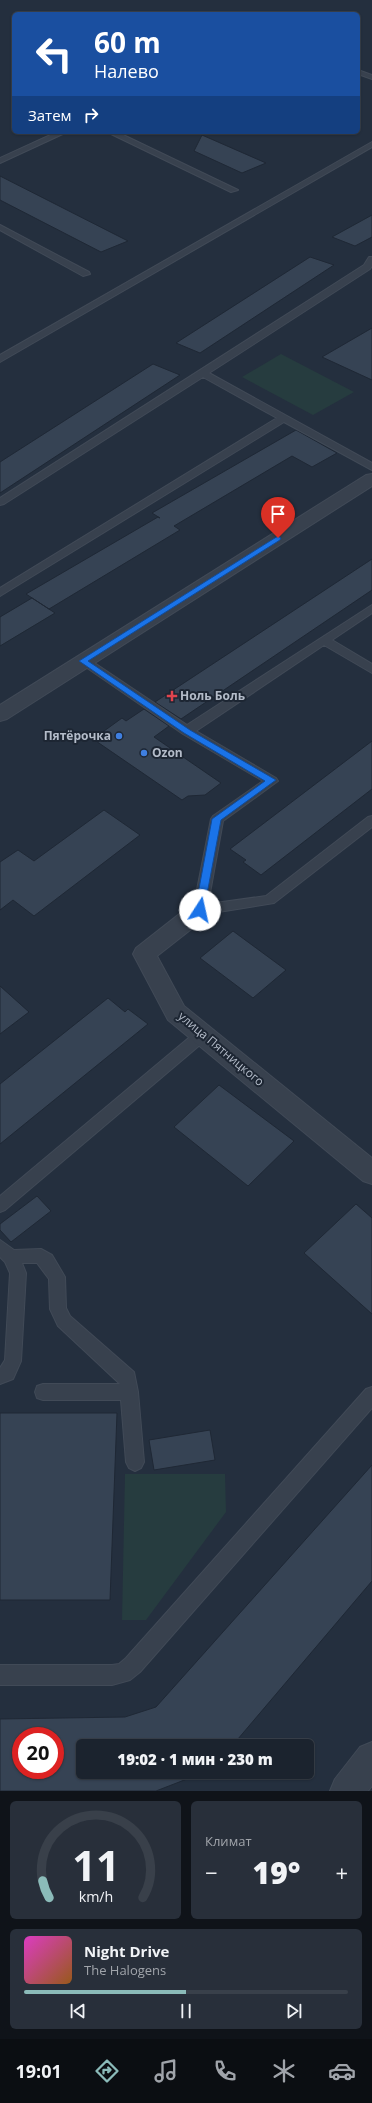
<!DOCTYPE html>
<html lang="ru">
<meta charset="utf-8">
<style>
:root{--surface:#1b232e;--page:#282f3a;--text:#f1f3f6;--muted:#a0a4aa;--line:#39404a;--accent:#8bbbb9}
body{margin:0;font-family:"Open Sans",sans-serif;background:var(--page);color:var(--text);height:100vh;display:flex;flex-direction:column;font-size:15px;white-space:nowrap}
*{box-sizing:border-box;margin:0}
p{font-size:13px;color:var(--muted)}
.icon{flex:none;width:22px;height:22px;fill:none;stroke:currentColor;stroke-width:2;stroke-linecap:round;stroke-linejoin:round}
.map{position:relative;height:1791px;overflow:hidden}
.side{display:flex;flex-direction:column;gap:10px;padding:10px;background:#0f1319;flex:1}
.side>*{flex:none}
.guide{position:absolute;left:12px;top:12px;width:348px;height:122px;border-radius:6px;box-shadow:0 1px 3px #0004,0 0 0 1px var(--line);background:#1a4fa0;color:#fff;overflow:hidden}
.speed{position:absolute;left:12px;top:1727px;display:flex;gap:8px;font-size:20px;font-weight:700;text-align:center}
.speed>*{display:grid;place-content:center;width:52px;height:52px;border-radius:50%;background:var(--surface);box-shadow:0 1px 3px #0004,0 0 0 1px var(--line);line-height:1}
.speed .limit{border:6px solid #d22;background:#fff;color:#111}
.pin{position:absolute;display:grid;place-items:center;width:34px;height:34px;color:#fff;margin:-41px -17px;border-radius:50% 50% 50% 0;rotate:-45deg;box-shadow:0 0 4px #0007}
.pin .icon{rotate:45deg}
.me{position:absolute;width:44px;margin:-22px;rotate:10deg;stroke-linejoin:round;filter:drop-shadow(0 0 3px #0008)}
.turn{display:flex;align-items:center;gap:14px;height:84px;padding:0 16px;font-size:18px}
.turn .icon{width:52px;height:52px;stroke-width:2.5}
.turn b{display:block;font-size:28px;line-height:34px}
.then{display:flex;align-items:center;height:38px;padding:0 16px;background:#0003;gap:8px;font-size:15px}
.big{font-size:30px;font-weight:800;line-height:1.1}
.side .card{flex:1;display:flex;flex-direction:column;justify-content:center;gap:6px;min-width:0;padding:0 14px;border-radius:6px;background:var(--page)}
.side .dial{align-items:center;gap:0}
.dial svg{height:104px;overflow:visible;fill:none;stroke:var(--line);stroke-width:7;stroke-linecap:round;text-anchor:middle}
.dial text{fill:var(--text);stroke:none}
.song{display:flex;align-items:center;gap:12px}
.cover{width:48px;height:48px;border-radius:6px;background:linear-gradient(135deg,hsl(310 70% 55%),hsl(30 70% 35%))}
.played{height:4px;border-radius:2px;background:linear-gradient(90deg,var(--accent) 50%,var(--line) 50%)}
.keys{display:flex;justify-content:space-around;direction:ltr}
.heat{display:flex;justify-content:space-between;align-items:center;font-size:22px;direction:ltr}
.side .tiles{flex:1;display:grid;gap:10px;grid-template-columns:1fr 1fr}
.card:last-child{grid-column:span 2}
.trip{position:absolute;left:76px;top:1739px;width:238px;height:40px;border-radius:6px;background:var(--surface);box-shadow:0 1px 3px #0004,0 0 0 1px var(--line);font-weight:800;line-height:40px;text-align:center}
.dock{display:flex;height:64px;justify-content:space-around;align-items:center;background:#0b0e12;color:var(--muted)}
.dock .icon{width:28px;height:28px}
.dock .active{color:var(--accent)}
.dock b{font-size:18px;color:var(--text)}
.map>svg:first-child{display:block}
.green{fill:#263c3f}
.building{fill:#364354;stroke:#1f2835;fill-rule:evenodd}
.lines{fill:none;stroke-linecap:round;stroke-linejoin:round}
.service-casing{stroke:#414a57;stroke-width:2}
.minor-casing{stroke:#414a57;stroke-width:2}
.tertiary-casing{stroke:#414a57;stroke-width:2}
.service{fill:#38414e;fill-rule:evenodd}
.minor{fill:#38414e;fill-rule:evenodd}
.tertiary{fill:#38414e;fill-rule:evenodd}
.route{fill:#1a73e8;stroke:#114b97}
.health-dot{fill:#e0444e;stroke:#1d2633;stroke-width:1.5}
.shop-dot{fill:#3f7fe0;stroke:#1d2633;stroke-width:1.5}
.labels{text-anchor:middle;stroke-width:4;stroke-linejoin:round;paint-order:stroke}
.poi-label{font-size:12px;font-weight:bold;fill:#b4bcc9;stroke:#1d2633;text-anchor:start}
.street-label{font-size:12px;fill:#b4bcc9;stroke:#1d2633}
</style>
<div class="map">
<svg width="372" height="1791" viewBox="0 0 372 1791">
<rect width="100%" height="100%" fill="#242f3e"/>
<path class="green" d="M281,354L354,392L313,415L242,377Z
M125,1474H225L226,1512L146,1620H122Z"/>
<path class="building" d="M202,135L266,163L242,173L194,151Z
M0,176L128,241L101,252L0,200Z
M372,215V237L355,246L332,237Z
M310,257L334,265L200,353L176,343Z
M372,328V380L322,357Z
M153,364L180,375L0,493V462Z
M296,430L337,453L312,467L292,456L174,526L180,530L49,609L26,594L158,517L160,518L152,513Z
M372,559V590L181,719L155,702Z
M32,598L55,613L0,646V617Z
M144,709L169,726L154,737L221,783L205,795L188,796L182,800L93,739L122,718L126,721Z
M372,741V789L261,875L243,862L246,860L230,849Z
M104,810L140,835L34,916L13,900L0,910V862L18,850L34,861Z
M233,931L286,970L253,998L200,958Z
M0,986L29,1012L0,1034Z
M108,998L125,1012L128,1009L148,1024L0,1144V1084Z
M219,1085L294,1141L248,1186L174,1127Z
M37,1196L51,1211L11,1242L0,1230V1224Z
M356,1204L372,1218V1314L304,1253Z
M0,1413H117L110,1600H0Z
M210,1430L215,1460L154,1470L149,1440Z
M372,1465V1581L232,1746H83V1772H205L156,1791H0V1719L125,1717L156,1707ZM21,1736H55V1770H21Z"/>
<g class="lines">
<g class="service-casing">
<path id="service" d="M358,70L372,75V79L358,74Z
M57,132H67L0,163V158Z
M107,132H117L238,190L231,192Z
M372,142V147L0,362V355Z
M0,225L89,272L90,274L83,276L0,230Z
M369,257H372V266L370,269L209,373L372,463V470L284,422L0,596V588L277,418L203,377L4,504L0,505V498L364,265Z
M372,605V613L332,640L372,664V673L324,645L196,731L276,778L278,781L223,821L208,904L266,896L368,817L372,816V827L274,903L200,915L195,914L193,910L211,819L213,816L263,781L183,734L77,661L83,657L87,658L187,725Z
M202,1029L207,1031L209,1035L207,1039L5,1210L0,1212V1196L197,1031Z
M0,1240L14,1250L41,1249L52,1255L65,1277L66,1308L70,1316L134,1372L138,1392L144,1462L141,1468L135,1471L129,1468L126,1462L121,1400H43L37,1398L35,1392L37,1386L43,1384H120L58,1326L50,1309L49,1279L37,1263H22L26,1273L21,1361L13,1379L0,1384V1368L5,1360L10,1273L5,1262L0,1257Z
M372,1387V1408L140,1672L130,1680L112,1685H0V1665H112L119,1664L126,1658L366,1389Z"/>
</g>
<g class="minor-casing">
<path id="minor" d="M200,902L208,904L211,910L208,916L157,956L184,1006L372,1158V1184L363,1181L168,1020L133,954L136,948L192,904Z
M372,1742V1786L368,1791H330L335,1779L360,1747Z"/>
</g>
<g class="tertiary-casing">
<path id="tertiary" d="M372,474V486L7,719L0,721V705L366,475Z"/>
</g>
<use href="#service" class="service"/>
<use href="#minor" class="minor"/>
<use href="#tertiary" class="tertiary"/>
</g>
<path class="route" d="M278,536L281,538L280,540L88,661L190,730L276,780L221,820L204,910L200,914L195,910L212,819L265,781L184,733L79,661Z"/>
<path class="health-dot" d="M170 690h4v4h4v4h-4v4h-4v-4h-4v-4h4z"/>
<g class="shop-dot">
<circle cx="119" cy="736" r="4"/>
<circle cx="144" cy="753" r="4"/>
</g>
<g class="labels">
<g class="poi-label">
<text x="180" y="700">Ноль Боль</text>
<text x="111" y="740" text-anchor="end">Пятёрочка</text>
<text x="152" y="757">Ozon</text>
</g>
<g class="street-label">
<text transform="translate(221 1049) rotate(40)" y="4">улица Пятницкого</text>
</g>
</g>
</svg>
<div class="speed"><div class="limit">20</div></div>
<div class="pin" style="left:278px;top:538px;background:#d93025"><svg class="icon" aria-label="arrive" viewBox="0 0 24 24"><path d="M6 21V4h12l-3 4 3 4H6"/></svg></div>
<svg class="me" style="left:200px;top:910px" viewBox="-20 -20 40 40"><circle r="19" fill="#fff"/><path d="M0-13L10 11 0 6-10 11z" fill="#1a73e8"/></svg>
<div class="trip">19:02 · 1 мин · 230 m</div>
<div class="guide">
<div class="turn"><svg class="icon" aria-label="left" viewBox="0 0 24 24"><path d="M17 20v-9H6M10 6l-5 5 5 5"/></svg><div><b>60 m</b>Налево</div></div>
<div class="then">Затем<svg class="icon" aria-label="right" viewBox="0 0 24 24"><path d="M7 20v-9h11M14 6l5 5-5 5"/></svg></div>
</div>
</div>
<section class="side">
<div class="tiles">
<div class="card dial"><svg viewBox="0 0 100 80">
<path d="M14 69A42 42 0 1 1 86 69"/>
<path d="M14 69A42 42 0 0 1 9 56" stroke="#8bbbb9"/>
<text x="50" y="56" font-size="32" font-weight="700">11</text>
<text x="50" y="72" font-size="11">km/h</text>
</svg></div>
<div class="card"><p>Климат</p>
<div class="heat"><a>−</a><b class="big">19°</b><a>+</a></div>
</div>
<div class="card">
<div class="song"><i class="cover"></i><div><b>Night Drive</b><p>The Halogens</p></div></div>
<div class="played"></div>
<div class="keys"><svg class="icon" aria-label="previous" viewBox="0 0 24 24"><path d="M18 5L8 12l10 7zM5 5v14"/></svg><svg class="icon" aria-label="pause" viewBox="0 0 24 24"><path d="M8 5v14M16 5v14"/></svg><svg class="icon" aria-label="next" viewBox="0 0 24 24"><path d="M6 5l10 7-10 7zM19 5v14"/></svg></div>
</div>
</div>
</section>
<nav class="dock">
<b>19:01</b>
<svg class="icon active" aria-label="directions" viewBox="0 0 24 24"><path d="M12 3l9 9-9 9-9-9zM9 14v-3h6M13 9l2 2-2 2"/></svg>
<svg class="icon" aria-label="music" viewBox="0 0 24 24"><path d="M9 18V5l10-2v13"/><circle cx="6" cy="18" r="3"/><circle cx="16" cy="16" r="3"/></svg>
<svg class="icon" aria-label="phone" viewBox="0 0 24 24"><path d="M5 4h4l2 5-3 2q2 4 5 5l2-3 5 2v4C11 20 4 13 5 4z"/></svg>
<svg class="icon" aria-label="climate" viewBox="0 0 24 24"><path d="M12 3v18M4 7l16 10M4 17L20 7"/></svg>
<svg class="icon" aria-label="car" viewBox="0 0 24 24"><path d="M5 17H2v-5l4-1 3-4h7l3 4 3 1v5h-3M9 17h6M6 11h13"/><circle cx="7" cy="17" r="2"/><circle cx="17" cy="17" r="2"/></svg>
</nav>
